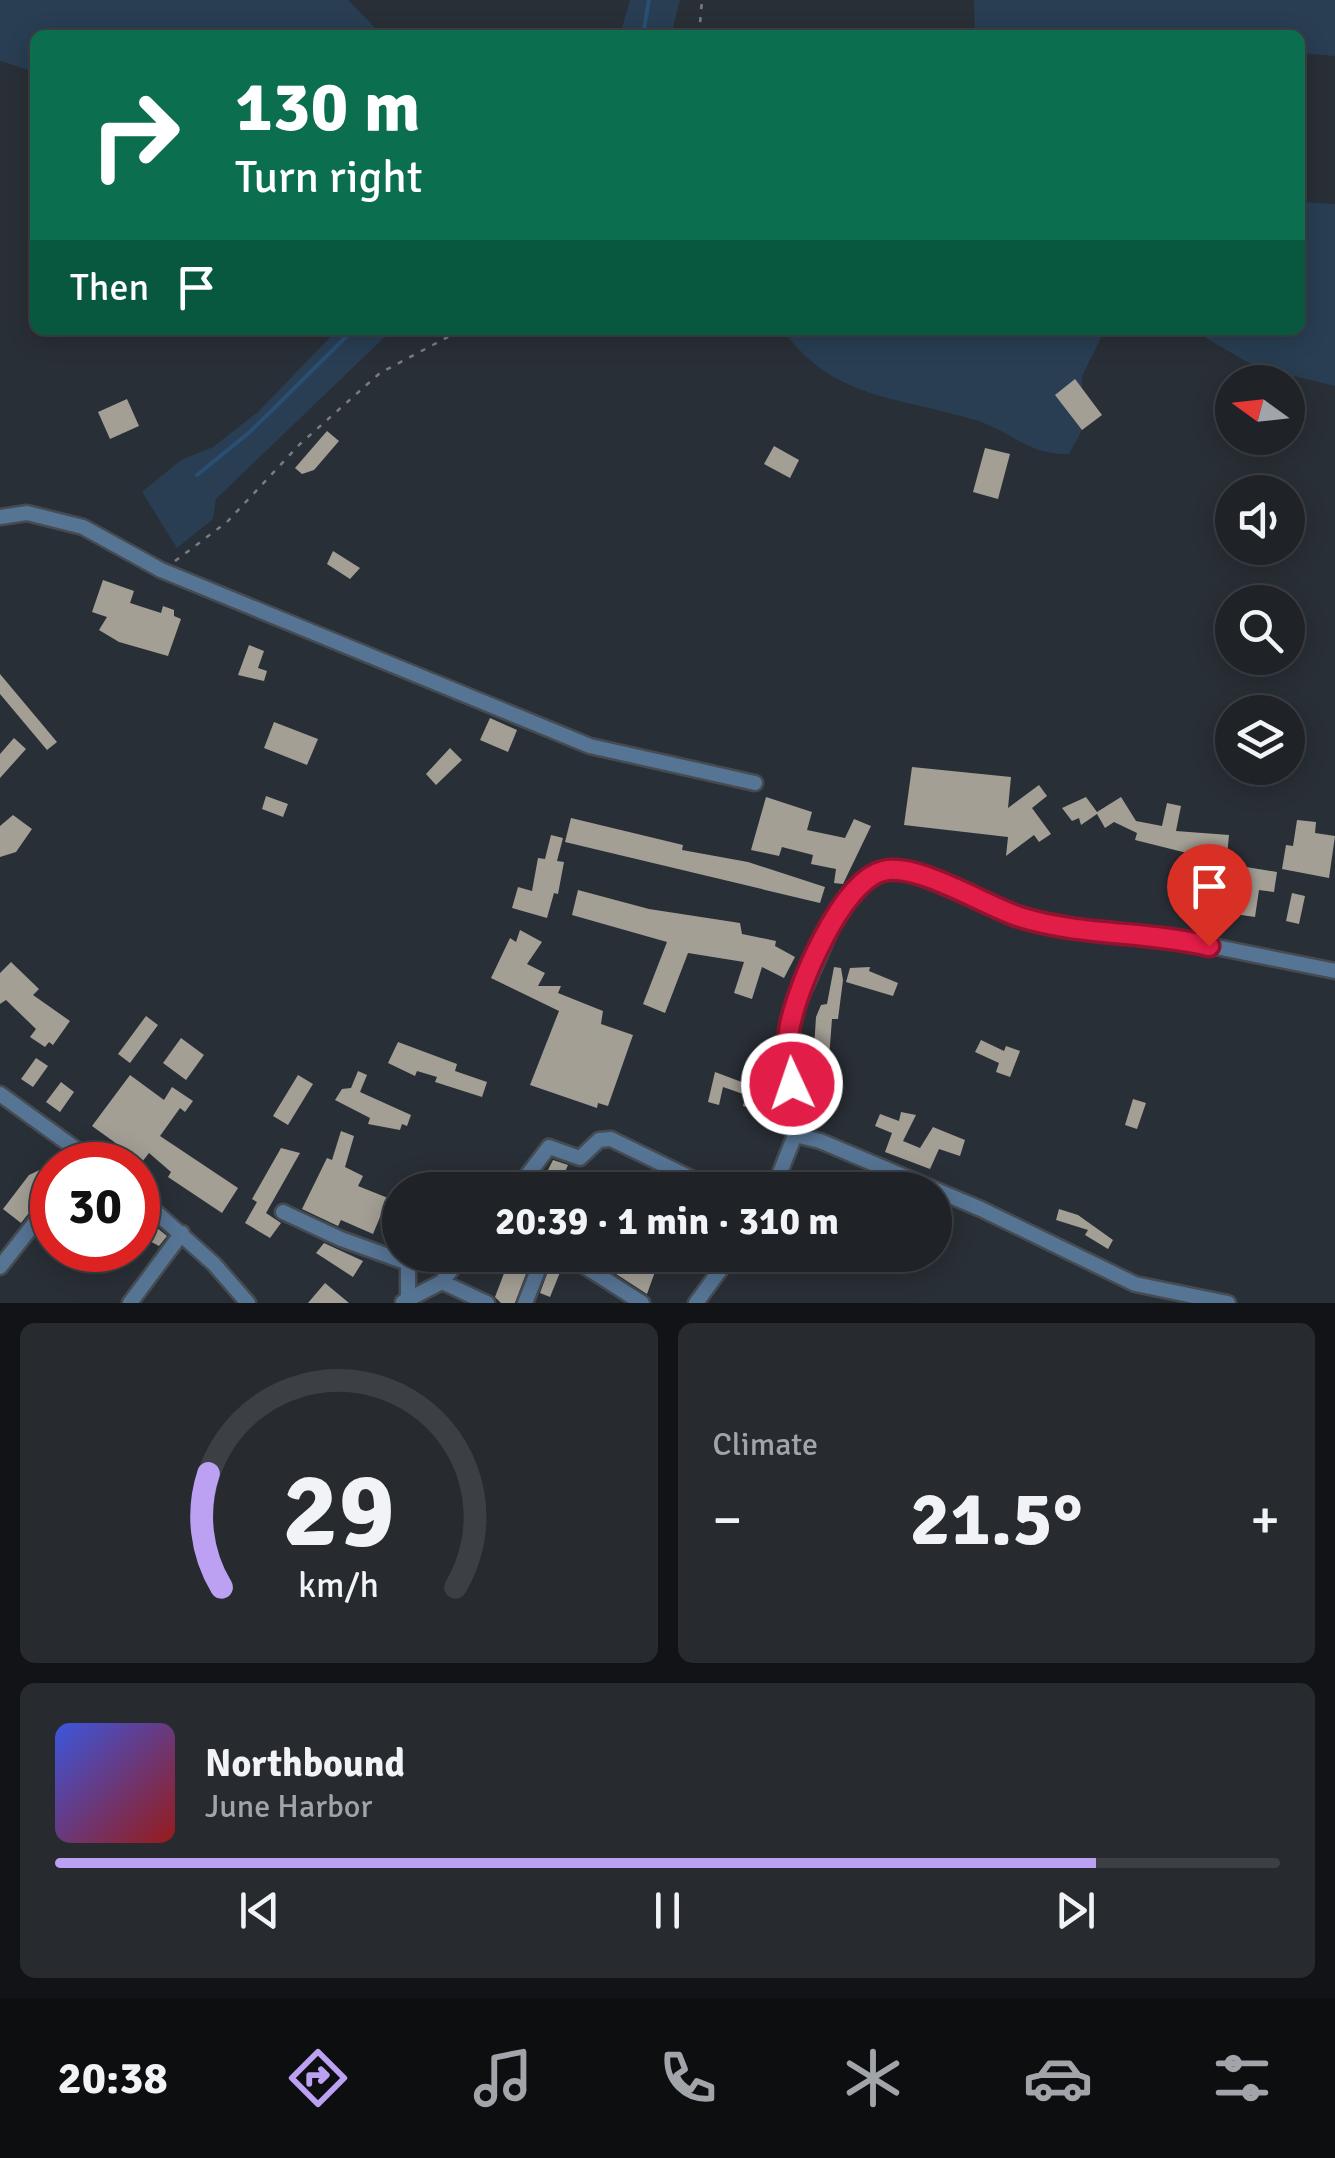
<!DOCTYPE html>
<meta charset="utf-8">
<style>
:root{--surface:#1f2328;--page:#272b30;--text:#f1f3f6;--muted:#a1a4a8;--line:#3c4045;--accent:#bca0f2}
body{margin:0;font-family:Signika,sans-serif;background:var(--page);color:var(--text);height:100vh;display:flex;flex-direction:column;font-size:38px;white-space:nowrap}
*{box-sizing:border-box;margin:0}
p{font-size:32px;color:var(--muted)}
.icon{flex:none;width:55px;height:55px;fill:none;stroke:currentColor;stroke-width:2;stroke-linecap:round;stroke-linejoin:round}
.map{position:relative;height:1303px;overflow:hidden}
.panel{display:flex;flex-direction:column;gap:20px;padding:20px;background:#111316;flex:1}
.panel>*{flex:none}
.guide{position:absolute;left:30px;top:30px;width:1275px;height:305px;border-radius:15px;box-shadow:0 5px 25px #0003,0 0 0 2px var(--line);background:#0b6e4f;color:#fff;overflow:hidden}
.needle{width:65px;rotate:285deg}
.fabs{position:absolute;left:1215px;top:365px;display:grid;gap:20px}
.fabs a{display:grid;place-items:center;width:90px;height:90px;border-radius:50%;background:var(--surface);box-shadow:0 5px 25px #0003,0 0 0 2px var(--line);font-size:50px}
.speed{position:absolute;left:30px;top:1142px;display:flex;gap:20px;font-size:50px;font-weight:700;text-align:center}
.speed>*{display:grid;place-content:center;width:130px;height:130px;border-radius:50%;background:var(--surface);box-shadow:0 5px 25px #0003,0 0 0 2px var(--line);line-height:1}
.speed .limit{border:15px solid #d22;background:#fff;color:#111}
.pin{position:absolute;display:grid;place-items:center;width:85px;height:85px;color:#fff;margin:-102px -42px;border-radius:50% 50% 50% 0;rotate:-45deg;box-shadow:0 0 10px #0007}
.pin .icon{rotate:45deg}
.me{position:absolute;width:110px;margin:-55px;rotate:357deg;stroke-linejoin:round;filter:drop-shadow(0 0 8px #0008)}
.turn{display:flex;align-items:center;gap:35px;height:210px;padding:0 40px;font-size:45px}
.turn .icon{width:130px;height:130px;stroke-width:2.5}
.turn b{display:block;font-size:70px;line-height:85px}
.then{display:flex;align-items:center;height:95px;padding:0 40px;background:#0003;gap:20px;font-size:38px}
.big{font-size:75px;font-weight:700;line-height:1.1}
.panel .tile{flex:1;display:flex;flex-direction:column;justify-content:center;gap:15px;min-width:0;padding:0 35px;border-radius:15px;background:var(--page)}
.panel .dial{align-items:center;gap:0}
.dial svg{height:260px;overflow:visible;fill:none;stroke:var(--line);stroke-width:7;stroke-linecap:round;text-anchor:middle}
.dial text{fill:var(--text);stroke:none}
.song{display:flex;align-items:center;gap:30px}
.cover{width:120px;height:120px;border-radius:15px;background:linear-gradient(135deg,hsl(230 70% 55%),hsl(0 70% 35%))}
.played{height:10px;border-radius:5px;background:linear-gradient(90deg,var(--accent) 85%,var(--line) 85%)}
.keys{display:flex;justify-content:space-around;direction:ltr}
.heat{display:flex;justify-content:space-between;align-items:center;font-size:55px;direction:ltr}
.panel .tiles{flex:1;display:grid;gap:20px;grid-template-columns:1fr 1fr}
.tile:last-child{grid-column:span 2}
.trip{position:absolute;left:382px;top:1172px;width:570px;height:100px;border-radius:50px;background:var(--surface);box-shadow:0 5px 25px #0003,0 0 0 2px var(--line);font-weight:700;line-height:100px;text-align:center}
.menu{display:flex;height:160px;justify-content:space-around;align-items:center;background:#0c0e10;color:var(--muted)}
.menu .icon{width:70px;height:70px}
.menu .current{color:var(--accent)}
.menu b{font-size:45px;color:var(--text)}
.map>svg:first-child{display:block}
.green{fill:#293e53}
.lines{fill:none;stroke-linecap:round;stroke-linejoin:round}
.stream{stroke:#294f74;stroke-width:4}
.building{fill:#a49f95}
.minor-casing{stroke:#454b51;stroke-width:19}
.path{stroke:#777d82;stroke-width:2.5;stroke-dasharray:5 8;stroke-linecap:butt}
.minor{stroke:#567494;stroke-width:14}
.route-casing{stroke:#92132f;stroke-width:25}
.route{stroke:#e11d48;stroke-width:18}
</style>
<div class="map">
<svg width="1335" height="1303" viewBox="0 0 1335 1303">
<rect width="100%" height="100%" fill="#292f36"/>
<path class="green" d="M0,0H348L382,35H35V72L0,61Z
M630,0H680L671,35H620Z
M974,0H1335V56L1300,53V35H975Z
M1300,202L1335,204V386L1256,367L1192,330H1300Z
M337,330H392L216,499L213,519L177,548L142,492L181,460L213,447L258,412Z
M783,330H937L962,337L968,330H1105L1082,376V430L1069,454C1026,455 1012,431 975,420C901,397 832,400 783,330Z"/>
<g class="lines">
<path class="stream" d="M643,35L649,0
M197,475L251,431L353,330"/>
</g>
<path class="building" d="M1075,379L1102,415L1082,430L1055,395Z
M127,399L139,426L110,439L98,412Z
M327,431L339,441L314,470L302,474L295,468Z
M774,446L799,460L790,478L764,464Z
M985,448L1010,454L998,499L973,492Z
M333,551L360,568L350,579L327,564Z
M103,580L134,591L130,603L161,613L163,606L174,610V616L181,619L168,656L119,642L99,630L107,617L92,612Z
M249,645L264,651L258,668L267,671L264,681L238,675Z
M0,674L57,742L47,750L0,694Z
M490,718L517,730L508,752L480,740Z
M274,722L318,739L307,765L264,748Z
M14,738L26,749L0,778V754Z
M450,748L462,760L436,785L426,774Z
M912,767L1011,777L1008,808L1039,785L1047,796L1032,808L1051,834L1039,842L1034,835L1006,856L1008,837L904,825Z
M266,796L288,804L283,817L262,809Z
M766,797L812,812L807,830L845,838L854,819L871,826L843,884L834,883L836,869L811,864L813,855L782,847L779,856L751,850Z
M1086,797L1097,812L1121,797L1136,821L1162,826L1167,803L1181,806L1176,831L1229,835L1227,856L1187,853L1135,840L1137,833L1114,822L1105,828L1097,814L1081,825L1079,818L1072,821L1062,808Z
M13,815L32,829L16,852L0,857V826Z
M571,818L683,845L682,850L748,862L825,887L820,903L565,842Z
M1297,820L1316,822L1315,833L1335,836L1329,878L1282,869L1286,845L1293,846Z
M551,835L563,838L557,861L564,862L558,894L554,893L547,918L512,908L518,887L532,891L538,858L545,859Z
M1222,863L1277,872L1274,892L1259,890L1255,917L1228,913L1234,875L1192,901L1184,887Z
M578,890L649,909L740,923L742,934L776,941L775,946L795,957L784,978L762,967L752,999L734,993L744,962L688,953L665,1013L643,1004L667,942L572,915Z
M1292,893L1305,896L1299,924L1286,921Z
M520,930L542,942L527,964L545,973L538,986H561L558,993L603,1011L601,1024L633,1035L608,1106L598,1103L597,1108L530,1085L559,1011L491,978L510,938L516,942Z
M11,962L39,989L33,995L70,1021L53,1045L49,1042L45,1047L30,1037L36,1029L6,1000L0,1004V973Z
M834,967L841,968L843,980L838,1019H832L829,1058L824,1057L816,1102L805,1109L803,1093L808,1065L813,1064L816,1017L821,1005L827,1004Z
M870,967L869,971L898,983L893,996L846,982L850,968Z
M146,1016L158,1025L130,1063L118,1054Z
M181,1038L204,1055L186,1080L163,1063Z
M981,1040L1004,1051L1006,1046L1020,1051L1010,1077L996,1072L999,1063L975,1052Z
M398,1042L457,1064L455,1071L487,1082L482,1097L435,1082L437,1077L417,1071L415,1076L388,1063Z
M750,1056L775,1059L760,1110L743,1106L746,1095L723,1087L719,1105L708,1102L715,1072L747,1084Z
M36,1058L48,1066L33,1087L21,1079Z
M358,1071L367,1075L360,1092L411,1115L407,1126L402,1124L400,1130L368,1124L370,1118L335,1100L342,1089L351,1088Z
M130,1075L164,1100L172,1087L193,1101L185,1112L180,1108L160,1136L238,1188L222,1213L168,1177L171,1172L149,1153L142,1162L92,1126Z
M298,1075L313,1084L288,1125L273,1116Z
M61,1082L74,1092L60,1112L46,1102Z
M1133,1099L1146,1103L1137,1129L1125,1125Z
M901,1112L916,1115L903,1141L920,1148L933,1127L965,1140L960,1156L939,1149L930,1169L885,1152L892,1133L875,1126L880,1114L899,1121Z
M341,1131L354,1136L345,1167L363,1176L358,1186L388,1198L373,1234L341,1220L338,1226L302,1209L327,1158L332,1160Z
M281,1148L300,1153L266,1213L281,1223L270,1238L245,1223L257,1202L252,1199Z
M553,1160L568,1165L557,1190H538Z
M48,1166L52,1169V1190L44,1194L21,1223L3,1209L29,1175Z
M852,1176L892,1187L891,1190H849Z
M1059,1209L1078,1215L1113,1240L1108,1249L1085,1235L1088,1230L1056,1220Z
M146,1219L167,1236L159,1246L138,1235Z
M324,1243L363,1261L353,1277L316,1253Z
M511,1255H533L515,1303H501L495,1297Z
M554,1255L563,1265L550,1297L540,1293Z
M631,1255H661L647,1294L613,1272L620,1260L627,1264Z
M325,1283L349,1303H308Z"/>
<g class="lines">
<g class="minor-casing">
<path id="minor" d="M0,517L27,513L83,527L161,570L590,746L755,783
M0,1094L98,1165
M795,1135L820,1141L981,1209L1135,1284L1228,1303
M516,1190L549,1147L580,1158L599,1140L611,1139L715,1190
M773,1190L795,1135L789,1032L794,1013L839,911L866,878L886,870L907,872L1019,917L1049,924L1177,939L1335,971
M138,1196L214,1264L248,1303
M283,1212L341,1239L408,1263V1298
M567,1255L642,1303
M0,1267L52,1201
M442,1282L487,1303
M403,1302L442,1282L462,1255
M130,1303L182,1233
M525,1303L544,1255
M696,1303L731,1255"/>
</g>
<path class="path" d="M699,35L702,0
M175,561L227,522L300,444L380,373L461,330"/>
<use href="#minor" class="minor"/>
</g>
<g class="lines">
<g class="route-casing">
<path id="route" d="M792,1084C790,1067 787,1048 789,1031C795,991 841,881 883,871C917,862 985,906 1020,917C1080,936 1147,931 1209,946"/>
</g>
<use href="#route" class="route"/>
</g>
</svg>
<div class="fabs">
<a><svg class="needle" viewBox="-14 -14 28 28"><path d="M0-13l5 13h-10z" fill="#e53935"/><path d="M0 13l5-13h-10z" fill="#a1a4a8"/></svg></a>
<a><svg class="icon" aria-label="sound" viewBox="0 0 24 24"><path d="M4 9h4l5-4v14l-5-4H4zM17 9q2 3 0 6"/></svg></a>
<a><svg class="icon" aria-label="search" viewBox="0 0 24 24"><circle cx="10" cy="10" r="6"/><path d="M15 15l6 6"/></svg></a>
<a><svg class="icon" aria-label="layers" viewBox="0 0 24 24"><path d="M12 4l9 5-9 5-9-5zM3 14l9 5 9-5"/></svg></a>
</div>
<div class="speed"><div class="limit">30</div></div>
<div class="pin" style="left:1209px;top:946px;background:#d93025"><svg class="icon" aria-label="arrive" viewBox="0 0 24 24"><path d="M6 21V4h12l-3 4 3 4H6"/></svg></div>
<svg class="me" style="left:792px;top:1084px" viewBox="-20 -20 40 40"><circle r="17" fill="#e11d48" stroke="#fff" stroke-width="3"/><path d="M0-11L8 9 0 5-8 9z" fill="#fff"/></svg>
<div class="trip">20:39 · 1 min · 310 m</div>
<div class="guide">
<div class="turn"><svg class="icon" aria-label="right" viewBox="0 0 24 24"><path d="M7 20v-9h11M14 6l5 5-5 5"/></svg><div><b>130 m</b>Turn right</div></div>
<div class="then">Then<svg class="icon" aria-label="arrive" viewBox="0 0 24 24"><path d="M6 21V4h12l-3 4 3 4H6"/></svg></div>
</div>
</div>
<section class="panel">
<div class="tiles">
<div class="tile dial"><svg viewBox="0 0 100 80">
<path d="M14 69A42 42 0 1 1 86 69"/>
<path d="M14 69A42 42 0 0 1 10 34" stroke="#bca0f2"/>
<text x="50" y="56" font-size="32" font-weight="700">29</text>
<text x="50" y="72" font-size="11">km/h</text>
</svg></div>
<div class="tile"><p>Climate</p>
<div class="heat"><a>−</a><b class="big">21.5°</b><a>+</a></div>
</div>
<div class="tile">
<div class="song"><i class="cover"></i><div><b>Northbound</b><p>June Harbor</p></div></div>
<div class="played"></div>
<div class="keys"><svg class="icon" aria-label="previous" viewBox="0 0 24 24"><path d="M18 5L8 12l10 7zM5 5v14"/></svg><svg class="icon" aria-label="pause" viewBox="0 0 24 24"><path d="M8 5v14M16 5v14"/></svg><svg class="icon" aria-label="next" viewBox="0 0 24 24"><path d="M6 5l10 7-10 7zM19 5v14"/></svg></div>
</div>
</div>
</section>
<nav class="menu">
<b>20:38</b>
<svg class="icon current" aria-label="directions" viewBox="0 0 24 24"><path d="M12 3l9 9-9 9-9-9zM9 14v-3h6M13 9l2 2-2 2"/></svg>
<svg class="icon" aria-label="music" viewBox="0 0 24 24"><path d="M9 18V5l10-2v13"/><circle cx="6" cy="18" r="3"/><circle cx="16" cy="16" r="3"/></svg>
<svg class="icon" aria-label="phone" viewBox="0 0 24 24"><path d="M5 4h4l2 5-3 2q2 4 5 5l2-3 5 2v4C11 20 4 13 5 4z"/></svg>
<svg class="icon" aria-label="climate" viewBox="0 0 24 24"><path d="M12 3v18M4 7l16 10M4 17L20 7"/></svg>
<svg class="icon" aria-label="car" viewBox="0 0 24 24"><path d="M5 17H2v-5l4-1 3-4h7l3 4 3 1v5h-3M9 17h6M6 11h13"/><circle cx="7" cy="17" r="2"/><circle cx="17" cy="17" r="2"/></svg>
<svg class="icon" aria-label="filters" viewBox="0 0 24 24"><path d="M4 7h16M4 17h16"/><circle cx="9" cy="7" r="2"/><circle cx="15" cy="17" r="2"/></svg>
</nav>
